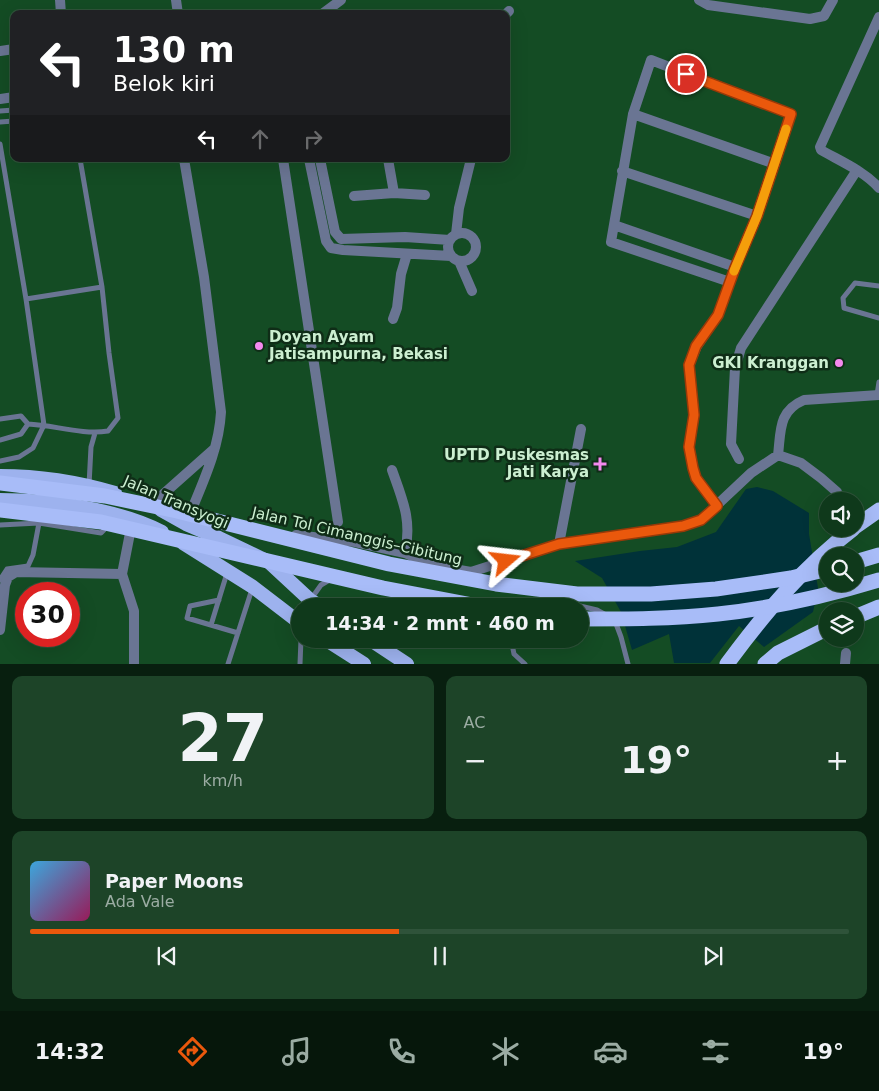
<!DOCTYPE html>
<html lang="id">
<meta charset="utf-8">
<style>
:root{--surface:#0f391b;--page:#1d4428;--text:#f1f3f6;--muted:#9baca3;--line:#2f533a;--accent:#ea580c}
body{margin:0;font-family:"DejaVu Sans",sans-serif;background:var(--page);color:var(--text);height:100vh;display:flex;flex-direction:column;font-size:19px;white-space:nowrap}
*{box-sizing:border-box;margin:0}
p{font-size:16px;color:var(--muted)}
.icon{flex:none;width:28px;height:28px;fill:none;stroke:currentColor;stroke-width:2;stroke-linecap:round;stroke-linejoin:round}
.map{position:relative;height:664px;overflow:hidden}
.side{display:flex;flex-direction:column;gap:12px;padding:12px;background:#081f0f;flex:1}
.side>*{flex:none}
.hud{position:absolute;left:10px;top:10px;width:500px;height:152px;border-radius:10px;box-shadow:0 5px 20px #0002,0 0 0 1px var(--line);background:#202124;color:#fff;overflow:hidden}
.tools{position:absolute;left:819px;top:492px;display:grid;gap:10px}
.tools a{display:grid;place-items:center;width:45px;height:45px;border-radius:50%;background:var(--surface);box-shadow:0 5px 20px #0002,0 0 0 1px var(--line);font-size:25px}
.speed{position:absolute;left:15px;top:582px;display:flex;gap:10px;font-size:25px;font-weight:700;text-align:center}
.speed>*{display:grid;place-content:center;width:65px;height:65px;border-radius:50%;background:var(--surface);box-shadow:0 5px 20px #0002,0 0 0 1px var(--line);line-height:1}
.speed .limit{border:8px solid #d22;background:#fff;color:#111}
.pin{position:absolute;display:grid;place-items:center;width:42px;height:42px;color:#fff;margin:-21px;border:2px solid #fff;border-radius:50%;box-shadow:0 1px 5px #0007}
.me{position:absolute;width:55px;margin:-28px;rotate:73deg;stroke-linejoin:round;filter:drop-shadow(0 0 4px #0008)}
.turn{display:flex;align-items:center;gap:18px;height:105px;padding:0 20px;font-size:22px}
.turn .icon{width:65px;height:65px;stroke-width:2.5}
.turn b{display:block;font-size:35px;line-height:42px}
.lanes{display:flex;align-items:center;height:48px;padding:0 20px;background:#0003;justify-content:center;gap:25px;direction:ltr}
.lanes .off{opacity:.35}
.big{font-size:38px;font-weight:700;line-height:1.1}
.side .tile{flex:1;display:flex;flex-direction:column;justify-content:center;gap:8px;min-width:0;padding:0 18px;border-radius:10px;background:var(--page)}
.side .dial{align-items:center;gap:0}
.dial b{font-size:65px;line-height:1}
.song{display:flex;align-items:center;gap:15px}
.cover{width:60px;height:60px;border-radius:8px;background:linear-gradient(135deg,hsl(200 70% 55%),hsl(330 70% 35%))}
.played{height:5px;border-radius:2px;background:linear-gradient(90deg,var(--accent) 45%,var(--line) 45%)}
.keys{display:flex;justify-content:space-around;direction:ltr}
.heat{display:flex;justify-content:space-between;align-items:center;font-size:28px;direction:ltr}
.side .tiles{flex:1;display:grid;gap:12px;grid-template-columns:1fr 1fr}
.tile:last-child{grid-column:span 2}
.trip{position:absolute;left:291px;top:598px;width:298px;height:50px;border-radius:25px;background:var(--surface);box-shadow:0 5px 20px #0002,0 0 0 1px var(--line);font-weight:700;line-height:50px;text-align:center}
.tab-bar{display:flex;height:80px;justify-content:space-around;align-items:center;background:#06170b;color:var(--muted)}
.tab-bar .icon{width:35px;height:35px}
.tab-bar .current{color:var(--accent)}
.tab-bar b{font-size:22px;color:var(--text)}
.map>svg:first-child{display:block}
.water{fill:#003239}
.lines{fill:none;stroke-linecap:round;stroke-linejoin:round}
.service{stroke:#6a7593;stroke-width:5}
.minor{stroke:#6a7593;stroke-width:10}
.trunk{stroke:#9db2ee;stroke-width:14}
.motorway{stroke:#a8bcf8;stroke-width:15}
.motorway-bridge{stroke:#a8bcf8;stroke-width:15}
.route-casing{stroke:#983908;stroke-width:12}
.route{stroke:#ea580c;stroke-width:9}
.slow{stroke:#f59e0b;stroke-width:9}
.poi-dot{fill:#f589ee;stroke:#0f2d17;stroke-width:2}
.labels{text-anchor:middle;stroke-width:5;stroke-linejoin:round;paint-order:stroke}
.poi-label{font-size:15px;font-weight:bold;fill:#ccefd1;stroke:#0f2d17;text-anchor:end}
.street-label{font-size:15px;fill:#ccefd1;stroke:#0f2d17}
</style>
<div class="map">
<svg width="879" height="664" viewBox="0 0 879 664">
<rect width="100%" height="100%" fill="#144c24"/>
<path class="water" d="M757,487L773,491L809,513V534L818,588L813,612L764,647L739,626L710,663H674L669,634L632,650L621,612L602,578L575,561L640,551L677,547L716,532L746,489Z"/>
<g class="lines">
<path class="service" d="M0,111L14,110
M0,122L14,121
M0,144L26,299L44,425L33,448L19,457L0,461
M879,286L855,283L843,298L844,308L879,318
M26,299L102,287
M877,395L879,382
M0,419L21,416L28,424L21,434L0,440
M28,424C54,425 81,435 108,431L118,418L109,353L102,287L80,159
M89,485L91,447L95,433
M0,525L39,523L101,533L104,530V528L102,525
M0,580L7,569L28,566L33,555L39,523
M311,599L321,585L331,579
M219,600L190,606L187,618L238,633
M478,603C512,608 546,600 580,606
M580,606L597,610L606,615
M615,621L621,637L628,664
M211,625L227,573
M511,639L514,654L525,664
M228,664L252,589
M300,664L301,639"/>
<path class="minor" d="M60,0L61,14
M176,0L178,14
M699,0L708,5L810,19L824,16L833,0
M322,14L341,0
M506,14L509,11
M879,17L820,147L821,150C840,161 864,171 879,188
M0,51L14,49
M0,99L14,97
M633,114L775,164
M184,159L204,277L221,412C219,450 202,484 188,519
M283,159L338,522
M309,159L326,241L331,248L343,250L451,256
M320,159L335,232L341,239L405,237L450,240
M388,159L394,193L425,195
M622,171L757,216
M354,196L394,193
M614,225L735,267
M448 247a14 14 0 1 1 28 0a14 14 0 1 1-28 0Z
M456,234L459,208L471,159
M459,261L472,291
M393,319L397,308L401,274L407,254
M778,455L801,463L821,478L837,492
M739,459L731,444L735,368L741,348L857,170
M392,470C403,501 412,520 405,553
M151,505L214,449
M717,506L696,478L693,468L689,447L694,415L689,365L697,346L718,315L735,267L757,216L791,114L651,60L633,114L611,242L730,282
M296,535L355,542L405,553L431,565L471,572L559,544L683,526L701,520L751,473L778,455C781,431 778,411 804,400L879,395
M559,544L581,429
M122,574L134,611V664
M122,574L132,523
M0,630L5,585L8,577L16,572L122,574
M845,664L846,653"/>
<path class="trunk" d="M0,476C39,476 78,482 115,493
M0,500C49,500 118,509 162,532
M161,510L186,524L219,538L269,562L310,600L320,606
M183,543L253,587L300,623
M325,639L364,664
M369,639L407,664"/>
<path class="motorway" d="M855,527L879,510
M855,562L879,555
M855,617L879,607
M727,664C764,614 803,567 853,529
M765,664L778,653L828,628"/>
<path class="motorway-bridge" d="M0,483L105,496L177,511L389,564L496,584L577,594H651L716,589L791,578L828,569
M0,510L101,522L383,588L478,606
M580,619C626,619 672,619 718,614C772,608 827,596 879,580"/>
</g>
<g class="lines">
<g class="route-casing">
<path id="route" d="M506,561L559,544L683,526L701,520L717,506L696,478L693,468L689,447L694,415L689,365L696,346L718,315L735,268L757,216L791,114L686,74"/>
</g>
<use href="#route" class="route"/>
<path class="slow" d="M734,271L757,216L786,129"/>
</g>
<g class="poi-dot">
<circle cx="259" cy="346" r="5"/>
<circle cx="839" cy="363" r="5"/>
<path d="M597.5 456.5h5v5h5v5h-5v5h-5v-5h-5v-5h5z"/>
</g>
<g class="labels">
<g class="poi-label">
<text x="269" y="342" text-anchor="start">Doyan Ayam<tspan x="269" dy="17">Jatisampurna, Bekasi</tspan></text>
<text x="829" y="368">GKI Kranggan</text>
<text x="589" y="460">UPTD Puskesmas<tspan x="589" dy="17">Jati Karya</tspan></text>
</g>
<g class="street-label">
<text transform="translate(176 502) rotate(23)" y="5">Jalan Transyogi</text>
<text transform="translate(357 536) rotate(13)" y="5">Jalan Tol Cimanggis–Cibitung</text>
</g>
</g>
</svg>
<div class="tools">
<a><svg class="icon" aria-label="sound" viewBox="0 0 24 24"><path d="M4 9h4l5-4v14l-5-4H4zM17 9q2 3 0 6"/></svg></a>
<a><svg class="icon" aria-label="search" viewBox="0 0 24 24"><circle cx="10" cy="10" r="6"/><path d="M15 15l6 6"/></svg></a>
<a><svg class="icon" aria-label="layers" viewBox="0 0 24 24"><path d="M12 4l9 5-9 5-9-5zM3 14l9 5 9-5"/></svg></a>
</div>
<div class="speed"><div class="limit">30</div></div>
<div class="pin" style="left:686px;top:74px;background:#d93025"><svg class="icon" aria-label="arrive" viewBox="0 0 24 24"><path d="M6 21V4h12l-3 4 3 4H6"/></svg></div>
<svg class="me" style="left:506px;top:561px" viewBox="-20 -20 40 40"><path d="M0-17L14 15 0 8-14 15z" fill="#ea580c" stroke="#fff" stroke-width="4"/></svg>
<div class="trip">14:34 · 2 mnt · 460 m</div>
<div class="hud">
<div class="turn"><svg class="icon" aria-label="left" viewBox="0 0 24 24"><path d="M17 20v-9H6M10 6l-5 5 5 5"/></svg><div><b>130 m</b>Belok kiri</div></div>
<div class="lanes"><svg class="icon" aria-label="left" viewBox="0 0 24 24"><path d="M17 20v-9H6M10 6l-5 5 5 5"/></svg><svg class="icon off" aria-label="ahead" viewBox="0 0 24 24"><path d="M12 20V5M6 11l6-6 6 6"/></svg><svg class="icon off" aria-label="right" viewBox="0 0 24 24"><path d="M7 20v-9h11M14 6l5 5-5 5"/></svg></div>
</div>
</div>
<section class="side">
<div class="tiles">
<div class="tile dial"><b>27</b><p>km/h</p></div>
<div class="tile"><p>AC</p>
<div class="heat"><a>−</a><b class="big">19°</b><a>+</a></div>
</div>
<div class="tile">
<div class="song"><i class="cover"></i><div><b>Paper Moons</b><p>Ada Vale</p></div></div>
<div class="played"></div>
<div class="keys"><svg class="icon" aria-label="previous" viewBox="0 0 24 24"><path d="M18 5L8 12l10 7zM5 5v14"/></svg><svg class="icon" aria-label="pause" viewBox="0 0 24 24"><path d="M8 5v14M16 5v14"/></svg><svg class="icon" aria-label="next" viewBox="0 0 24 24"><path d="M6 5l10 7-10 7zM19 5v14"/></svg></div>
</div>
</div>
</section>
<nav class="tab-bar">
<b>14:32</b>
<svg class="icon current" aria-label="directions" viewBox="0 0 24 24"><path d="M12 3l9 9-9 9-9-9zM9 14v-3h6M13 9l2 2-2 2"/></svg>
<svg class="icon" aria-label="music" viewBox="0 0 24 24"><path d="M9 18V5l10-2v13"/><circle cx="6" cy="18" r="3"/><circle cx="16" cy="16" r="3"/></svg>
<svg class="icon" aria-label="phone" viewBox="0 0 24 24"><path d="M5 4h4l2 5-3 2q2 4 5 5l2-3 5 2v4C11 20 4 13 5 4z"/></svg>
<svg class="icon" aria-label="climate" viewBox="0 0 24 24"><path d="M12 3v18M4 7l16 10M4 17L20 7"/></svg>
<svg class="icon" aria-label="car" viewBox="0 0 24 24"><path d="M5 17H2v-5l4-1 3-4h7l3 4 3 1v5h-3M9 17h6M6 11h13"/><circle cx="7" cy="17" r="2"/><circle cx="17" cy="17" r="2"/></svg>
<svg class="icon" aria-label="filters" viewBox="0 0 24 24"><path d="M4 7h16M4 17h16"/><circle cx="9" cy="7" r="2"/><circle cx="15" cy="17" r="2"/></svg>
<b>19°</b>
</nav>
